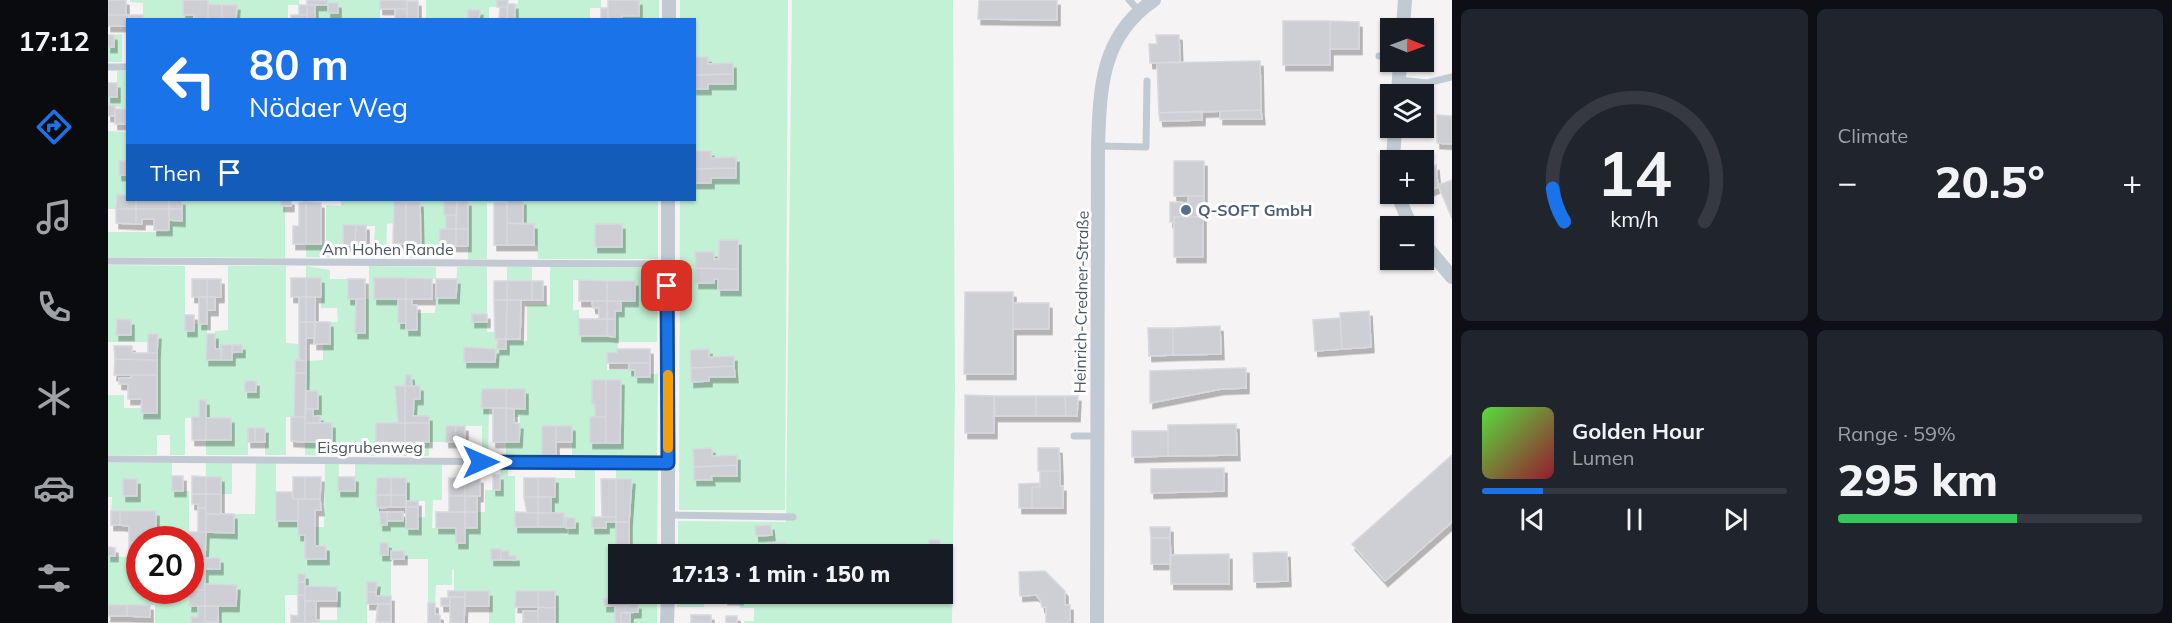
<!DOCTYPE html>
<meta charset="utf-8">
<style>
:root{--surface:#171b24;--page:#20242c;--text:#f1f3f6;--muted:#9ea1a6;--line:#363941;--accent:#1a73e8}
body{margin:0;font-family:Mulish,sans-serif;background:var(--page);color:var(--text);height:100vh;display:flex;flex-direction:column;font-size:22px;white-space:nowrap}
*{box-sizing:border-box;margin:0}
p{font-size:20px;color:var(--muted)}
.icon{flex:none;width:33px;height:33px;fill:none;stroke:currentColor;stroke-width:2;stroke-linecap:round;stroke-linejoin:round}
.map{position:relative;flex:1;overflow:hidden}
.sheet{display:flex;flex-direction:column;gap:9px;padding:9px;background:#0d0f14;width:720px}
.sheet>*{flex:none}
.top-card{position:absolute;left:18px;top:18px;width:570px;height:183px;border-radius:0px;box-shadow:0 2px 4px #0004;background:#1a73e8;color:#fff;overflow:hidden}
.needle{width:39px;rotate:91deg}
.fabs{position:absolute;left:1272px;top:18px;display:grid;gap:12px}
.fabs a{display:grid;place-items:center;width:54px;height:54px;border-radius:0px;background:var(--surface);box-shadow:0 2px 4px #0004;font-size:30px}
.speed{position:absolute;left:18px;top:526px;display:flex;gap:12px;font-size:30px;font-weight:700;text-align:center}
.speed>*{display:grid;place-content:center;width:78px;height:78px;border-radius:50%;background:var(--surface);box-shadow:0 2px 4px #0004;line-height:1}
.speed .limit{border:9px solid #d22;background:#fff;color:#111}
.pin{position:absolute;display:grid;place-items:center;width:51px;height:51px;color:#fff;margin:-26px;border-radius:12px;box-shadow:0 3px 9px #0006}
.me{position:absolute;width:66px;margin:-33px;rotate:90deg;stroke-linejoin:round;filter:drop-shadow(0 0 4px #0008)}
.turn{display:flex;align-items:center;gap:21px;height:126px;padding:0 24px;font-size:27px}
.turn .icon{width:78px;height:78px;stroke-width:2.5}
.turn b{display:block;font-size:42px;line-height:51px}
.then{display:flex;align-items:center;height:57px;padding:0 24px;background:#0003;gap:12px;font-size:22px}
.big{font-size:45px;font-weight:800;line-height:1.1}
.sheet .tile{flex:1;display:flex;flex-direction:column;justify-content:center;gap:9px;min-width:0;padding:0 21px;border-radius:9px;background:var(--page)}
.sheet .dial{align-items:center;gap:0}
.dial svg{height:156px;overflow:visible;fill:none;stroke:var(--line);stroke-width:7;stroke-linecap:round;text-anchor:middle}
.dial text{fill:var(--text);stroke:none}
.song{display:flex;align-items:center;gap:18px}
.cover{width:72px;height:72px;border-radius:9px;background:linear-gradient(135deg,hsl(110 70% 55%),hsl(350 70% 35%))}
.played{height:6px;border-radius:3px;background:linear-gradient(90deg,var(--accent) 20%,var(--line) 20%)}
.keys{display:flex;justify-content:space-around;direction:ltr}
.heat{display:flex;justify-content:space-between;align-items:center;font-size:33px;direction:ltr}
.charge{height:9px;border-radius:4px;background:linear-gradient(90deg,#34c759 59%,var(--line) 0)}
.sheet .tiles{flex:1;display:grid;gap:9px;grid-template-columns:repeat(2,1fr)}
.trip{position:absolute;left:500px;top:544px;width:345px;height:60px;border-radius:0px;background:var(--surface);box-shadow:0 2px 4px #0004;font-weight:800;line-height:60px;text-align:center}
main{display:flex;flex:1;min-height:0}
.tabs{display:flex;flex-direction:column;width:108px;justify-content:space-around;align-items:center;background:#090b0e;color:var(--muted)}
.tabs .icon{width:42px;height:42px}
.tabs .current{color:var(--accent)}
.tabs b{font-size:27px;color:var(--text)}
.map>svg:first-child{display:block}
.green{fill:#c3f1d5;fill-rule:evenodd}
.building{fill:#cdcfd5;stroke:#d7d9de;stroke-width:1.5;filter:url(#shadow)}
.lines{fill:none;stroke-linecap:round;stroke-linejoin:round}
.service{stroke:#c1cad2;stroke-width:7}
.minor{stroke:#c1cad2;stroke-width:14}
.route-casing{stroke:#114b97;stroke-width:15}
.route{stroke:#1a73e8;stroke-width:10}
.slow{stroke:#f59e0b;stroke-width:10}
.service-dot{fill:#5c6f8a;stroke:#fff;stroke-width:2}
.labels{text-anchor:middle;stroke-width:6;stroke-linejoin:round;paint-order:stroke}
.service-label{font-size:16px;font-weight:bold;fill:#4e5e75;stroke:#fff;text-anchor:start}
.street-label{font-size:16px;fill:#4a5661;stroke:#fff}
</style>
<main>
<nav class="tabs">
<b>17:12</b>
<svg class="icon current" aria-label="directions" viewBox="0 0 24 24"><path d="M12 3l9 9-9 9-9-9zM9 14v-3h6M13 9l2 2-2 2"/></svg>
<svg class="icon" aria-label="music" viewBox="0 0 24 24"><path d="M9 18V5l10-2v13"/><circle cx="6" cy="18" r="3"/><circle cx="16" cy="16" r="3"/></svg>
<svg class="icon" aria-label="phone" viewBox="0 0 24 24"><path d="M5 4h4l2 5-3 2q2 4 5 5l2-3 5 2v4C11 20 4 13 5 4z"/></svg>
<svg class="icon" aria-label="climate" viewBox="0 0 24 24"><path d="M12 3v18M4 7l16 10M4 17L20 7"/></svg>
<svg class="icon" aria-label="car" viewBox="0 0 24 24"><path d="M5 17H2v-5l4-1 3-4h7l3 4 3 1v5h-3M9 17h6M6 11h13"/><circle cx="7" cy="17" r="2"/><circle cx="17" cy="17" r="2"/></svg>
<svg class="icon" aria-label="filters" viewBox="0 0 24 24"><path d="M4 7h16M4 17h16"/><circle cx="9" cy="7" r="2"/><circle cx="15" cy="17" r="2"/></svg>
</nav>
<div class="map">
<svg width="1344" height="623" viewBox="0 0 1344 623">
<defs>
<filter id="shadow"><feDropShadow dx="3" dy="5.5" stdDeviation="0" flood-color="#0004"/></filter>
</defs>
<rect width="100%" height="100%" fill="#f5f3f3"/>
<path class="green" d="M22,0H75V15H86V19H35V3L22,2Z
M100,0H191V5H180V19H114L128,18V5L100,4Z
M220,0H272V19H207V5H219L220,13H230V3H220Z
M318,0H389V7H381V19L318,20Z
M410,0H493V8H482V19H407V4H410Z
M531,0H551V19L514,20V16Z
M572,0H680L677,510H571L572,200H586V20L572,19Z
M684,0H845L847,389L844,623H636V621H646V608H632V594H834V555H678V543H661L660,555H602V552L584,551L583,555H570V521L678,522Z
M14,34V62H0V47L6,46V35Z
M9,71H19V109L0,105V97H9Z
M0,131L19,132V161H11V175H19V195H9L8,209H0Z
M74,200H173V206H177V258L0,257V232H60L61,220H74Z
M233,200H399V202L379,203V259H360V201H337L338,229H332L331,258H298V245L313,244L311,202H286L285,223L279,224L278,258H262V244L266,243L267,226H235V258L198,257V244H218V205L233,206Z
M415,200H550V259H430L429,246L426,245V224H415ZM487,224H514V247H487Z
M0,265L77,266V330L86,331V324H99V360L134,352V345H114V349H107V331L120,330V266H178V343L191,344V360L187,361L186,417H178V455H157V428H140V455H98V440H123V418H98V400H91V417L77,418V455H62V435H49V455H0V395H16V408H33L34,413H49L50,335L40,342H0Z
M198,266L222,270V279H240V299H248L247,333H256L257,299H261V266L328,267V279H266V299H290V323H298V330H309V313H327L328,298H348L349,267H379V314L364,322H379V332H387L389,349H398V341H419V305H442V267L550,268L549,342H510L509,353H499V370H527V377H542V374H550L549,457H464V426H434V456H398V442H411L412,417H406V409L417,408V389H374L373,408H381L380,456H374V426H338V442H321V456H260V444H224V456L197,455V442L224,423H212V416H205V409H210V392L198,391V361L215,360V344H222V322H230L229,308H213V279L198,278ZM465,280L527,281V301H513V310L507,311L506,337L471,336V310H465ZM356,347L387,349V362L356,361ZM298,375H303L304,386L312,387V399H306L305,416H321V442H268V423H290L287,387L297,386ZM484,380H512V443H482V418L487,415V404L484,403Z
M399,267H424V281H399Z
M0,463H64V491H81V540H48V511H3L4,497H0Z
M98,463H124V494H113V477H98Z
M148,463H168V521H190V535H197V558L218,546H207V527H216L217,463L231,464L230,490H247V464H334V500H325L324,528H369V512H377V490H392L393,464H400V476H407V527H455L456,513H443V497H447V478H467V465H487V517L484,518V527L497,528L498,522H508V548L521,547L524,479H508V465H550L549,555L508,552L507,598H496V606H507V623H447V591H408L407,623H381V591H346V569L344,570V585H328L327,603H320V559H296V551H283V596H268V582H259V623H211V620H229V587L197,586V574H190V595H177V623H112L110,606L128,605V585L97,584V569H112V558H98V561L86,569H91L90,590H83V558H97L98,532L126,533V514H147ZM269,478H298L299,501H317V517C308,517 279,521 272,525V508H269Z
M0,556L31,558L32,591H81V605L90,606V617H83V623H47V605H0Z
M520,594H549V623H522V611L530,604H520Z
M569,597H596V607H569Z"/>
<path class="building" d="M0,0H18V15H0Z
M75,0H100V20H86V15H75Z
M199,0H220L219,5H199Z
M272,0H299V9H272Z
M389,0H400L399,7H389Z
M500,0H531V16H514V20H500Z
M871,0H949V20L870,19Z
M299,1H310V20H299Z
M220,3H230V13H220Z
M100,4L114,5V20H100Z
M400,4H407V20H399Z
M114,5H129L128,19L114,18Z
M191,5H199V15H191Z
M199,5H207V20H199Z
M392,7H399V20H391Z
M493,8H500V20H493Z
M287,9H299V20H287Z
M360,10H372L371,19H360Z
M0,15H21L20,26H0Z
M21,15H35V20H21Z
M183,15H199V20H183Z
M1175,21H1222V65H1175Z
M1222,21L1251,22V49H1222Z
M0,35H6V47H0Z
M1048,35H1071L1072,62L1042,63L1041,44H1049Z
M586,57H600V64L625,63V74L586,75Z
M1152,61L1153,110L1051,113L1049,63Z
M625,74V84H600V89H586V75Z
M0,83H9V97H0Z
M0,105L7,106V116H0Z
M7,109H20V124H7Z
M1153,110L1154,119H1112V111Z
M1094,111V120L1052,121L1051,113Z
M1329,115L1344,116V144L1329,143Z
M586,151H603V158L628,157V168L586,169Z
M11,161H20V175H11Z
M1066,161H1096V196H1066Z
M1328,165L1330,187L1319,192L1316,170Z
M628,168V178H603V183H586V169Z
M1344,180V215L1343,216L1330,185Z
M9,195H20V200H28V209H8Z
M1080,196H1096L1095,217H1066V222H1062V202L1080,203Z
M28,200H61V209H28Z
M61,200H74V209H61Z
M173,200H183V206H173Z
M399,200H415V224L399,223Z
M286,201L298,202V244H285Z
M336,201H349L348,215H336Z
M349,201H360V229H348Z
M198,202V244H185V226H191V203Z
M198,202L213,203V244H198Z
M298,202H312L313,245L298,244Z
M386,202H399V245H386Z
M8,209H28V224L8,223Z
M28,209H61V230H46V219H34V224H28Z
M61,209H74V221L61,220Z
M338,215H348V229H338Z
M1066,217H1095V257H1066Z
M399,223L426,224V245H399Z
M487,224H514V247H487Z
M235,225H248L247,245H235Z
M248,225H258V245H247Z
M332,229H348V246L331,245Z
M348,229H360V246H348Z
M611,240H630V269L588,268L587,252H606V259H611Z
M588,268L630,269V290H610V279H606V283H588Z
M183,278H198V297H183Z
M198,278H213V297H198Z
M266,278H298V299H266Z
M298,278L324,279V299H298Z
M84,279H99V297H84Z
M99,279H113V297H99Z
M240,279H257V299H240Z
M328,279H349L348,298H328Z
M471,280L499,281V301H471Z
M386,281H399V300H386Z
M399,281H424V300H399Z
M424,281H435V300H424Z
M499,281H527V301H499Z
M857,292H905V374H856Z
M91,297H99V324H91Z
M99,297H107V310H99Z
M191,297H198V322H191Z
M198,297H207V322H198Z
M248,299H257V333H247Z
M290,299H298V323H290Z
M298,299H304V305H309V330H298Z
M386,300H399L398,339H387Z
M399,300H413L412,339H398Z
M484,301H499V319H491V308H485Z
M499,301H513V311H507V319H499Z
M905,303H941V329H905Z
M1261,311L1263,347L1234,349L1232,313Z
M364,314H379V322H364Z
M77,315H86V331H77Z
M1232,318L1234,349L1207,351L1205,320Z
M9,319L23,320V335H8Z
M471,319H499V336H471Z
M499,319H507V337L499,336Z
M191,322H198V361L191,360Z
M198,322H207V338H198Z
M207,322H222V344H206Z
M1112,326L1113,354L1065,355V328Z
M1040,328H1065V355L1041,356Z
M40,334H50L49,353H40Z
M99,334H107V349H114L113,360H98Z
M389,339H398V349H389Z
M113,345H124V360H113Z
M124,345H134V352H124Z
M6,346H24V353H49V360L7,359Z
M356,347L388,349L387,362H356Z
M509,349H542V363H499V352L509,353Z
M601,349V357L626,356V366L583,368L582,350Z
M7,359L49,360V375H6Z
M187,360L198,361V373H187Z
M521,363H542V377H527V370H521Z
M626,366L627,377H601V381L583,382V368Z
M1138,368V388L1113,389L1042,403V371Z
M187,373H198L197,417H186Z
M23,375H49V413H33L34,399H20V384H11V378H23Z
M298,375H303L304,386H297Z
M484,380H498V417H484L487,415V404H484Z
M498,380H513L512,443H498Z
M137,381H148V392H137Z
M287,386H297V423H290Z
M297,386H312V399H306L305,416H321V423H297Z
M374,389H398V408H373Z
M398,389H417V409L398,408Z
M198,391H210V409H198Z
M857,395L886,396V433H857Z
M886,396H928V416H887Z
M928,396H957L958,416H928Z
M957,396H970L969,416H958Z
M91,400H98V440H84V417H91Z
M385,408H398V442H385Z
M398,408L406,409V423L412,424L411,442H398Z
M198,409H205V416H212V423H197Z
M183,417H197V442L183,441Z
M482,417H498V443H482Z
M98,418H123V440H98Z
M197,423H224V442H197Z
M268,423H297V442H268Z
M297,423H321V442H297Z
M1128,424L1129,455L1060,456V425Z
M338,426H348L347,442H338Z
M348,426H357V442H347Z
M434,426H448V456H434Z
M448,426H464V442H448Z
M140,428H147V442H140Z
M147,428H157V442H147Z
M1024,431H1060V456L1024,457Z
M604,448V456L629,455V465L586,467L585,449Z
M930,448H951L952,471H930Z
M1344,455V522L1277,581L1244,544Z
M629,465V476H603L604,480H586V467Z
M1116,468V491L1043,493V469Z
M932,471H952V486H955V508H924V487H932Z
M385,475H392V490H385Z
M64,476H75V491H64Z
M84,476L98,477V494H84Z
M98,477H113V494H98Z
M185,477H197V499H185Z
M197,477H213L212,499H197Z
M230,477H247V491H230Z
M269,478H283V495H268Z
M283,478H298V495H283Z
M341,478H357V496H341Z
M357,478H372V496H357Z
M416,478H430V497H416Z
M430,478H447V497H430Z
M15,479H29V496H15Z
M493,479H508V517H494Z
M508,479H524L521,522H508Z
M932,483V487H924V508H911V484Z
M168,492H184L185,499H190V521H168Z
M84,494H98V508H90V504H84Z
M98,494H113V514H98Z
M268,495H283V507L269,508Z
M283,495H298V507H283Z
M341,496H357V512H341Z
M357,496H369V512H357Z
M416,497H430V513H419Z
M430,497H443V513H430Z
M190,499H212L213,510H207V546H218V559H197V535H190Z
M299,501H310V507H298Z
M298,507H310V529H298Z
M90,508H98V532H90Z
M3,511H12V525H3Z
M12,511H48V540L21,543V526L12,525Z
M272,512H279V525H272Z
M279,512H295V521H279Z
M328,512H357V543H348V528H328Z
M357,512H369V528H357Z
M407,512L430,513V527H407Z
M430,513H456V527H430Z
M98,514H126V533L98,532Z
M484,517H508V522H498V528H484Z
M458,518H467V528H458Z
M508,522H521V548H508Z
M663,525L664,535L648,536L647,526Z
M1042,527H1062V538H1043Z
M81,532H98L97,558H82Z
M1043,538H1062L1063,564H1043Z
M821,540H832V546H821Z
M21,543H32V558L21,557Z
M272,543H280V555H272Z
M661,543H678V555H660Z
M0,547L7,548V556H0Z
M383,549H393V560H383Z
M283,551H296V559H283Z
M393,551H401V556H408V560H393Z
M583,551L602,552V555H583Z
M508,552H524V555H510V560H508Z
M1179,552L1180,581L1146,582L1145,553Z
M1121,554V584H1063L1062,555Z
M97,558H112V569H97Z
M86,561H98L97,569H86Z
M91,569H97V590H90Z
M937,571L957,591V605H962V623H938V607H934L933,601L928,595L912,596L911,572Z
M190,574H197V582H190Z
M508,574H510V594H520V599H507Z
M190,582H197V595H190Z
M259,582H269L268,592H259Z
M97,584L129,585L128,606H97Z
M197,586L229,587V601H197Z
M82,590H97V606H81Z
M340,591H357V597H342V606H333V598H340Z
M357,591H381V606H357Z
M408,591H430V607H407Z
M430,591H447V608L430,607Z
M259,592H268V596H283V604H259Z
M617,594H632V599H617Z
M190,595H197V623H183V615L190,616Z
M342,597H357L356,623H342Z
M496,598H507V606H496Z
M507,599H520V606H507Z
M197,601H208V620H211V623H197Z
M320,603H327V614L332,615V623H320Z
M270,604H283V622H268Z
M520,604H530V612L513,613V623H507V606H520Z
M0,605H19V616H0Z
M19,605H42V617L19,616Z
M90,606H97V623H83V617H90Z
M97,606H110V622H97Z
M430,607L447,608V623H430Z
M415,611H430V623H415Z
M513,613H522V623H513Z
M583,615H603V623H583Z
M618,616H629V623H618Z"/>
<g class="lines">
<path class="service" d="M1021,0L1032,12
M1271,56L1282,57
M0,67H20
M1291,80L1319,83L1344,77
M990,146L1038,147L1039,81
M0,261L559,264
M966,436H988
M0,459L560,463
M560,515L685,517"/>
<path class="minor" d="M561,20V0
M1295,28L1297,0
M1290,94L1292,62
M1285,160L1287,128
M1289,194L1303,226
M560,200V555
M1316,244L1344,277
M559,623L560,594
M989,623L990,146C992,87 993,36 1046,0"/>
</g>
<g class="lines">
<g class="route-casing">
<path id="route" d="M373,462L560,463L559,286"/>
</g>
<use href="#route" class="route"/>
<path class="slow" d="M560,375V448"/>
</g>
<circle class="service-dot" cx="1078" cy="210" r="6"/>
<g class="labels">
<g class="service-label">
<text x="1090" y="216">Q-SOFT GmbH</text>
</g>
<g class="street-label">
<text x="280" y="255">Am Hohen Rande</text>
<text transform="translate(973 302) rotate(-89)" y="6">Heinrich-Credner-Straße</text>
<text x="262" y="453">Eisgrubenweg</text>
</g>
</g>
</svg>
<div class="fabs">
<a><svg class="needle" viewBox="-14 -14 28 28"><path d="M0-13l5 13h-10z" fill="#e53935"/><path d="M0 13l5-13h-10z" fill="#9ea1a6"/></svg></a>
<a><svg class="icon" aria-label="layers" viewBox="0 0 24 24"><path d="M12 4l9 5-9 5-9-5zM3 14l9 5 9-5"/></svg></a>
<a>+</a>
<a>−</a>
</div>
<div class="speed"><div class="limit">20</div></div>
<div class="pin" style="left:559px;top:286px;background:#d93025"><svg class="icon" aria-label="arrive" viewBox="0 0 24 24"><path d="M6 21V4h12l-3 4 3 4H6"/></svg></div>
<svg class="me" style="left:373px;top:462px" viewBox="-20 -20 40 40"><path d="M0-17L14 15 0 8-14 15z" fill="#1a73e8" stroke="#fff" stroke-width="4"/></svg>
<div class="trip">17:13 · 1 min · 150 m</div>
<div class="top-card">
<div class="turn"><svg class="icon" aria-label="left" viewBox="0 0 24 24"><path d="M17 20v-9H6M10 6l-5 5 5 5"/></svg><div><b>80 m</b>Nödaer Weg</div></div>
<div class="then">Then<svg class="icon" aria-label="arrive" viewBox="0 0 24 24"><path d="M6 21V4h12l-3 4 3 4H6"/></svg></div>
</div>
</div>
<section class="sheet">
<div class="tiles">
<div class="tile dial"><svg viewBox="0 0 100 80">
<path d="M14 69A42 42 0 1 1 86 69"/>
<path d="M14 69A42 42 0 0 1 8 52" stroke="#1a73e8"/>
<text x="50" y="56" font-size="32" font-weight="700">14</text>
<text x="50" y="72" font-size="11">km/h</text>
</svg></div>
<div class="tile"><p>Climate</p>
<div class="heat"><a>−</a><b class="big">20.5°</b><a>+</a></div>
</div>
<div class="tile">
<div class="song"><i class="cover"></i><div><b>Golden Hour</b><p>Lumen</p></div></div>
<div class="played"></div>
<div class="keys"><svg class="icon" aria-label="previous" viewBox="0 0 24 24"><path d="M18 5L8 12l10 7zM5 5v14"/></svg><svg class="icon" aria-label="pause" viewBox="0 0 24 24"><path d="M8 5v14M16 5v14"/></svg><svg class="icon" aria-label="next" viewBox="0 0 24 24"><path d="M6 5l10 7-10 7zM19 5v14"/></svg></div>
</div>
<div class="tile"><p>Range · 59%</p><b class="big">295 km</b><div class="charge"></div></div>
</div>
</section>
</main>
